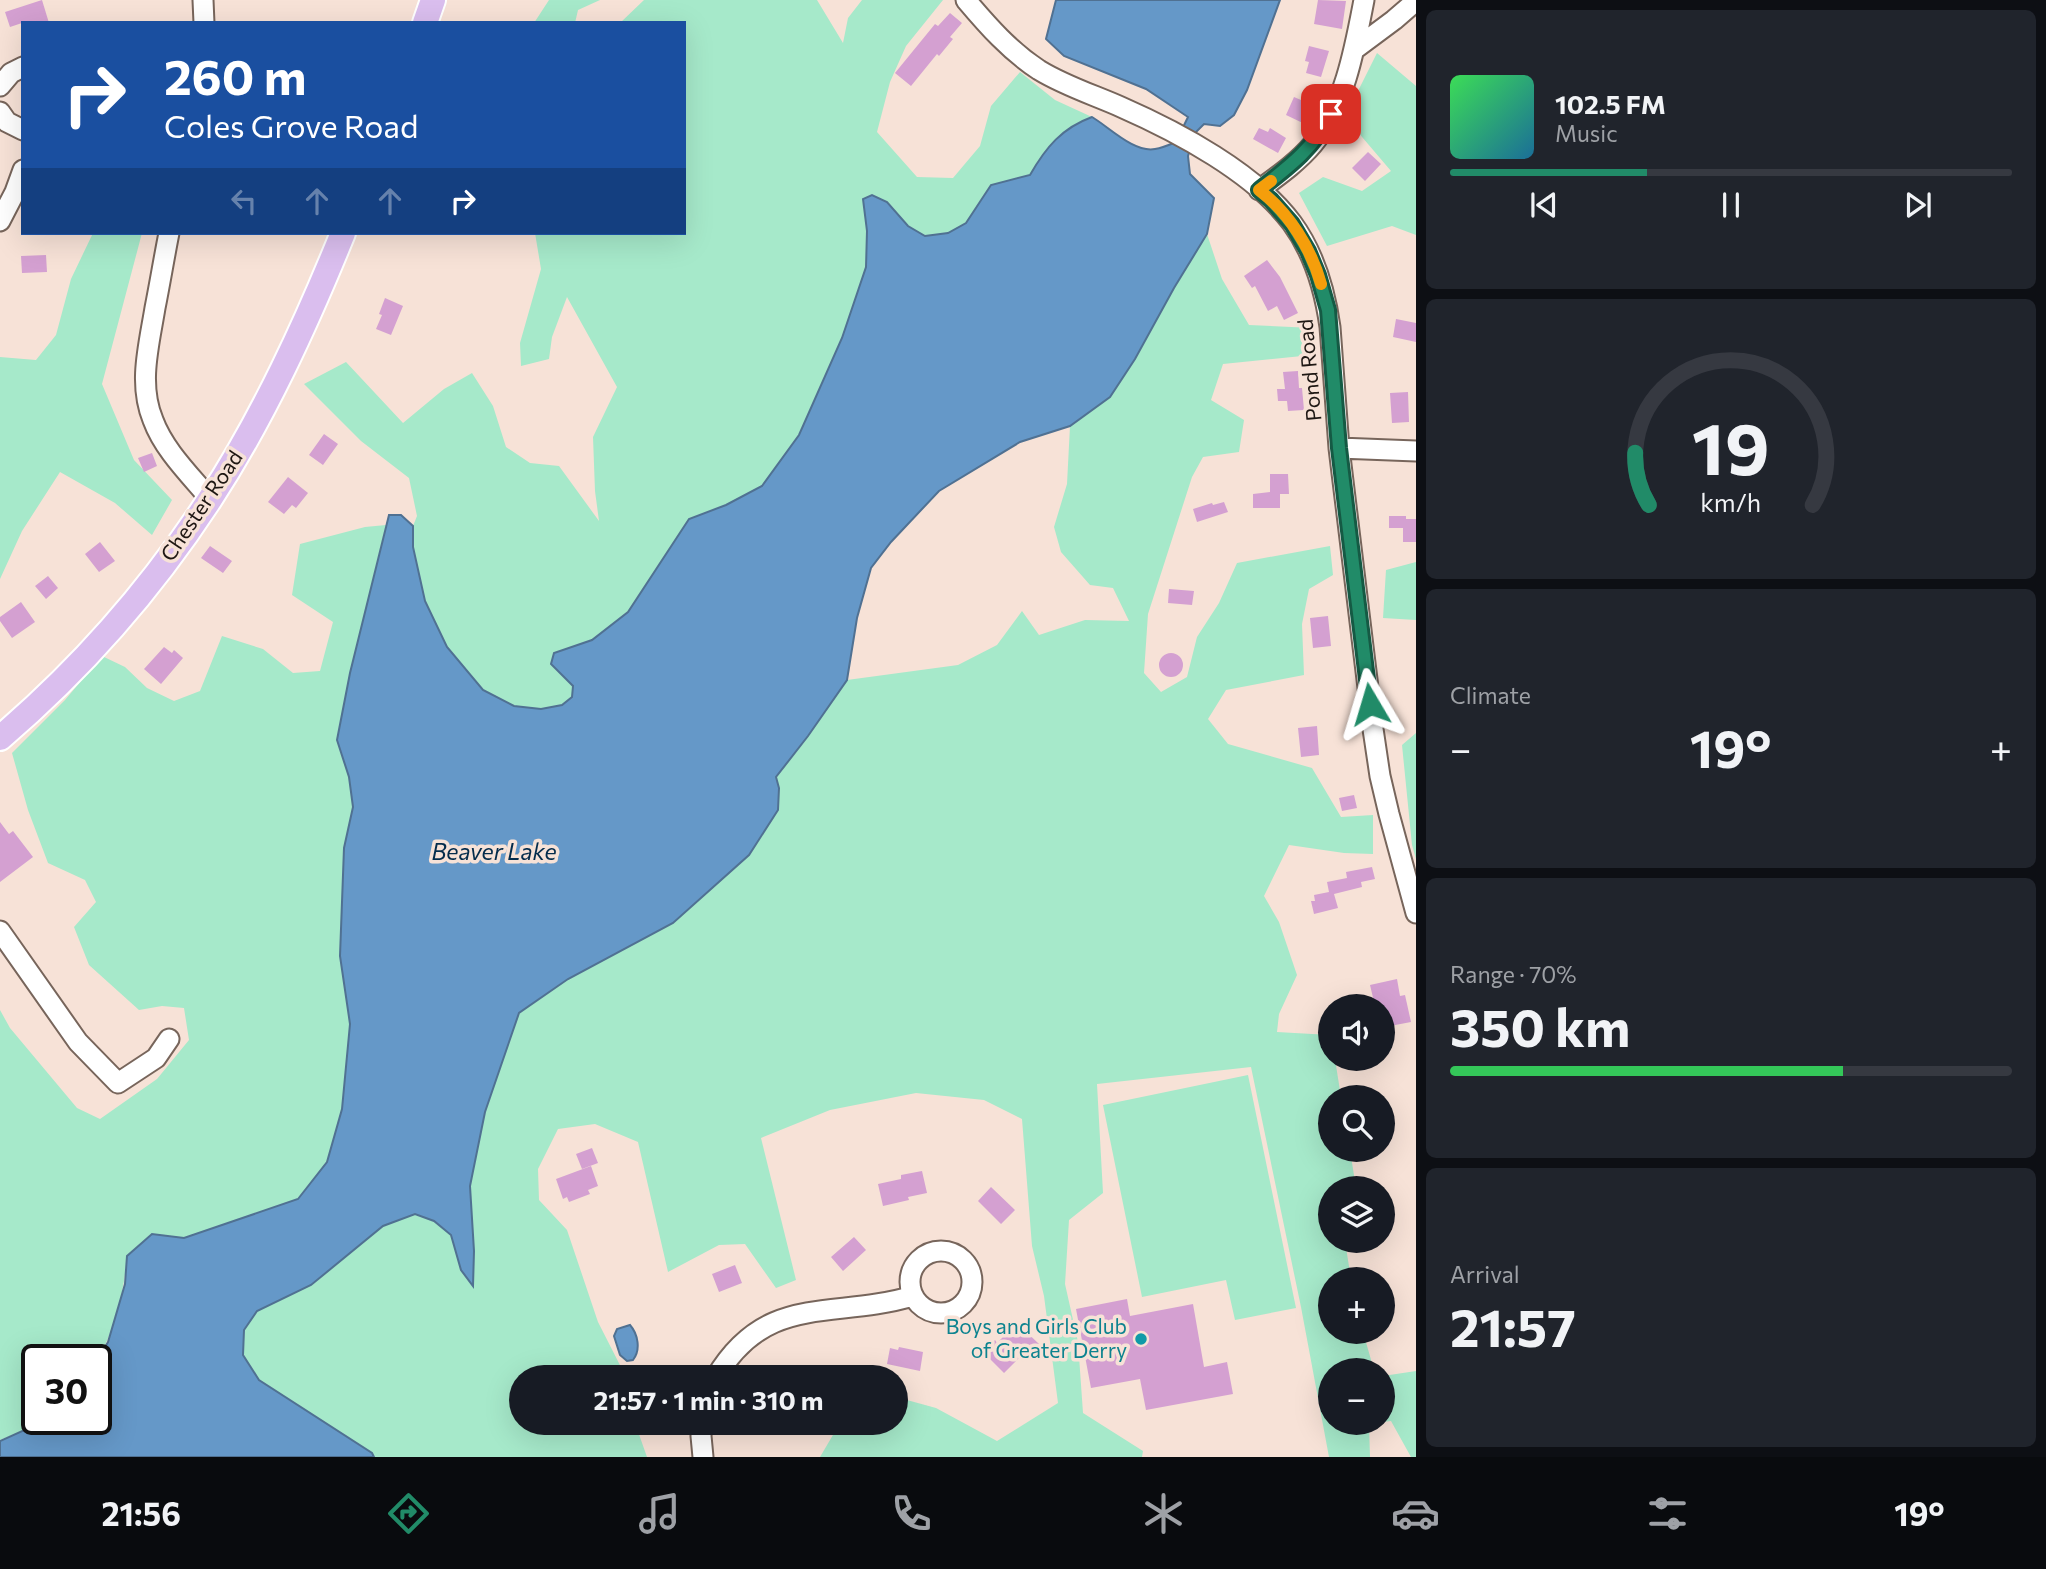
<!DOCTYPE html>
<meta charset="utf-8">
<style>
:root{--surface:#171b24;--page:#20242c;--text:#f1f3f6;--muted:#9ea1a6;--line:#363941;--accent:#218b68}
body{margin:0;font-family:Commissioner,sans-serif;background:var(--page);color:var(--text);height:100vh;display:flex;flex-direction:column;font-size:26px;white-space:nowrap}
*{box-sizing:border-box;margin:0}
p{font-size:23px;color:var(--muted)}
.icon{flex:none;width:38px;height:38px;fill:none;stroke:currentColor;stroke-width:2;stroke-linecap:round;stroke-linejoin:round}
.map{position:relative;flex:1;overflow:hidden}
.panel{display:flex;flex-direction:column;gap:10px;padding:10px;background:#0d0f14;width:630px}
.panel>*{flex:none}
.top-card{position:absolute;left:21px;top:21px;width:665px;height:214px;border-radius:0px;box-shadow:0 7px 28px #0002;background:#1a4fa0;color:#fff;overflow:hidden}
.controls{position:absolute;left:1318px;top:994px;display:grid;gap:14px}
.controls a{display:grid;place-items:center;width:77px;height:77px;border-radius:50%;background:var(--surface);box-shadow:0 7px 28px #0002;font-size:35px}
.speed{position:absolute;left:21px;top:1344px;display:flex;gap:14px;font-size:35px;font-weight:700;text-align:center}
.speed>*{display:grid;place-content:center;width:91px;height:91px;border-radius:50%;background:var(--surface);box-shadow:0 7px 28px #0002;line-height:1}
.speed .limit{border:4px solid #111;border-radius:10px;background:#fff;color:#111}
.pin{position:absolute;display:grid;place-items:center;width:60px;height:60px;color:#fff;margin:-30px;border-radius:14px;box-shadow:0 4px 10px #0006}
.me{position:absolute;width:77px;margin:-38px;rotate:353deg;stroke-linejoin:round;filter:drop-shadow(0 0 5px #0008)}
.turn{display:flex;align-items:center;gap:24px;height:147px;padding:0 28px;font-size:32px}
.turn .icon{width:91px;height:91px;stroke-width:2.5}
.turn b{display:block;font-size:49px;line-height:60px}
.lanes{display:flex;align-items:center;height:66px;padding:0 28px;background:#0003;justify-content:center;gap:35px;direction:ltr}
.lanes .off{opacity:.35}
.big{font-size:52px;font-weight:700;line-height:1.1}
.panel .tile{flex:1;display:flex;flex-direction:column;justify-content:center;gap:10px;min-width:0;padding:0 24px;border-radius:10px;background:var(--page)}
.panel .dial{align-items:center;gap:0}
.dial svg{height:182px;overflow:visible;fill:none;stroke:var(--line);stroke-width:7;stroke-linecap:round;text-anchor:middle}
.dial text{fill:var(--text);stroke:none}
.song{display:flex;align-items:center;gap:21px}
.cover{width:84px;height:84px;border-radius:10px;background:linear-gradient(135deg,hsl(130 70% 55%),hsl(200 70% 35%))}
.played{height:7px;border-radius:4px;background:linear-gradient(90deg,var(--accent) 35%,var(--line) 35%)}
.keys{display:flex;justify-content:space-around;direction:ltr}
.heat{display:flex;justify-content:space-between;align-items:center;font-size:38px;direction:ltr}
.charge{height:10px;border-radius:5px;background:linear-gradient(90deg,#34c759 70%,var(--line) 0)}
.trip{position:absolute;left:509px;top:1365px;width:399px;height:70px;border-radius:35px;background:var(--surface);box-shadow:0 7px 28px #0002;font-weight:700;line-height:70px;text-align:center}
.tab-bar{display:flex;height:112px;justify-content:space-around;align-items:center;background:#090b0e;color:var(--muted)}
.tab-bar .icon{width:49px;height:49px}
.tab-bar .on{color:var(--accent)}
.tab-bar b{font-size:32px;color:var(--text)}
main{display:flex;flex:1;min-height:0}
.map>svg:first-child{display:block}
.green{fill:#a6e9ca}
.water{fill:#6598c8;stroke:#507192;stroke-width:2}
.building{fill:#d4a0d1}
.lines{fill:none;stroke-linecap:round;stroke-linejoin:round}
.minor-casing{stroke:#77655b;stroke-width:23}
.major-casing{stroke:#fff;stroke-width:28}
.minor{stroke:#fff;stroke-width:19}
.major{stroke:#dabeee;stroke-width:24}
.route-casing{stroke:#155a44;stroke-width:18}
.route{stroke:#218b68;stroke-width:12}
.slow{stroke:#f59e0b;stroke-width:12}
.culture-dot{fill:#0f9aa8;stroke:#f7e2d7;stroke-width:2.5}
.labels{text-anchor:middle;stroke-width:7;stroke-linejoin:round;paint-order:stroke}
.street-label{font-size:21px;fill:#1e1713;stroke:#f7e2d7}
.culture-label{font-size:21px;fill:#0d838f;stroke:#f7e2d7;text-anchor:end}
.water-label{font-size:23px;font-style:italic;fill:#042c4c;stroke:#f7e2d7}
</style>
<main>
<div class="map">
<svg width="1416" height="1457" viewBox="0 0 1416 1457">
<rect width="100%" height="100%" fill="#f7e2d7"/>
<path class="green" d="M549,0H600L578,10L575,23H534Z
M644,0H817L843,43L848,18L862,0H943L906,46L890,82L877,132L917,177L953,178L980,146L991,106L1020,72L1055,100L1092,117C1062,128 1046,148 1030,175L991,185L966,223L948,233L925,236L908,227L887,202L863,199L867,231L866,267L842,338L799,435L762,486L726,505L689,519L628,612L592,640L554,653L551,664L573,685L572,697L562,705L541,709L513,706L483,690L447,647L425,601L413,547V526L417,516L409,478L361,441L304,384L346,362L403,423L444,389L472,373L493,406L506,447L530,463L559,466L599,521L595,491L593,437L617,387L567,297L552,337L549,359L521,366L520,343L541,269L535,233H684V23H620Z
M1377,53L1416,86V235L1392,226L1327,246L1299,193L1323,177L1362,191L1391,171L1345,117Z
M93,233H142L102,384L134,460L172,500L152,535L115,503L60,472L22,531L0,579V357L36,360L56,335L71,279Z
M1207,234L1222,279L1249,325L1313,328L1302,356L1223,364L1211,400L1244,420L1239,452L1203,457L1192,477L1148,614L1144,673L1161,692L1187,677L1197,637L1219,603L1237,563L1330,546L1333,575L1309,589L1302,624L1304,675L1226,690L1208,719L1228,744L1312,768L1341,817L1373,815V854L1344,853L1289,845L1264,896L1279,922L1297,975L1279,1014L1277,1032L1330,1035V1059H1335L1341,1097H1330V1150H1350L1356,1188H1330V1241H1345L1351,1279H1330V1332H1363L1374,1370H1330V1423H1378L1369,1425L1370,1457H1329L1301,1307L1251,1067L1097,1084L1103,1193L1069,1220L1065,1284L1078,1342L1083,1413L1143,1451L1142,1457H820L840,1423H896V1397L936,1408L997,1441L1058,1403L1044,1296L1032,1246L1022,1119L984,1100L916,1093L830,1110L761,1138L796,1280L776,1288L745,1244L719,1245L668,1272L638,1142L595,1124L558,1129L538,1169L539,1200L567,1230L598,1322L626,1377H522V1423H635L647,1457H374L372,1453L259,1380L243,1355L244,1330L257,1311L311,1285L383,1226L415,1214L434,1221L451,1235L461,1270L473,1285L474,1251L470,1186L485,1112L519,1012L568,979L779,788L776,777L808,736L847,680L958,665L997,645L1022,611L1039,635L1085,620L1129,621L1113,588L1090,585L1061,552L1054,527L1067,484L1070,426L1110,397L1135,359L1174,288Z
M386,525L350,673L337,740L349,777L353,807L344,848L340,956L350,1024L342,1109L327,1162L298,1199L184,1238L152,1234L127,1256C124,1293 115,1330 96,1363V1360H37V1419H40L27,1429L0,1440V1010L10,1028L77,1108L100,1119L157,1079L189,1040L184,1008L162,1006L139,1010L89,965L74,927L96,902L85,880L48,863L28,810L12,753L65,700L102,656L125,667L147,688L174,701L200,691L222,636L263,649L293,673L320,671L333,622L292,595L300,544L365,527Z
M1416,562V620L1383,618L1386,570Z
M1416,733V859L1412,845L1402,745Z
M1248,1075L1296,1308L1235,1320L1226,1280L1142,1297L1103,1105Z
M1416,1371V1457H1411L1391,1421L1383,1422V1376Z"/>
<path class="water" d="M1056,0H1280L1247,90L1234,115L1220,126L1204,124L1195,133L1188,156L1190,174L1214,198L1207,234L1174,288L1135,359L1110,397L1070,426L1020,442L939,491L891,542L871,568L857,618L847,680L808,736L776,777L779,788L778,810L749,855L673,923L568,979L519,1013L485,1112L470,1186L474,1251L473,1286L461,1270L451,1235L434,1221L415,1214L383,1226L311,1285L257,1311L244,1330L243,1355L259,1380L372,1453L374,1457H0V1441L27,1429L40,1419H96V1363L108,1342L125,1284L127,1256L152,1234L184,1238L298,1199L327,1162L342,1109L350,1024L340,956L344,848L353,807L349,777L337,740L350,673L389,515H401L413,526V547L425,601L447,647L483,690L514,706L541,709L562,705L572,697L573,686L551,664L554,653L592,640L628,612L689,519L726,505L762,486L799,435L842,338L866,267L867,231L863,199L872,195L887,202L908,226L925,236L948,233L966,223L991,185L1030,175C1046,147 1062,128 1092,117C1109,127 1134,153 1155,149C1162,148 1169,145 1176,142L1188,117L1146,89L1064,56L1046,39Z
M630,1325C638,1334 641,1350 633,1360L627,1361L620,1355L614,1336L617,1329Z"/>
<path class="building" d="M42,0L49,23H22L10,27L5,12Z
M1318,0L1346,1L1342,29L1314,24Z
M950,13L962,23L950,37L953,39L939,56L937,54L911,86L895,73L935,24L938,26Z
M1309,46L1329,51L1321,77L1306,73L1309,62L1305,61Z
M1294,97L1315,106L1307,125L1286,115Z
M1259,128L1268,132L1270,128L1286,138L1278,153L1253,139Z
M1368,152L1381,164L1365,181L1352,168Z
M46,255L47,272L22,273L21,256Z
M1267,260L1280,277L1298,313L1284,320L1277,306L1268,311L1255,286L1252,288L1244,276Z
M385,298L403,306L391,335L376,329L382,315L379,314Z
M1396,319L1416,323V342L1393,337Z
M1298,371L1299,388H1302L1304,410L1288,411L1287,401H1278L1277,389H1285L1283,372Z
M1408,392L1409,422L1392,423L1390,393Z
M324,434L338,444L323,465L309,455Z
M152,453L157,466L144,472L138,458Z
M1270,474H1288L1289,494H1280V508H1253V494L1270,492Z
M288,477L308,493L296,508L292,505L284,514L268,502Z
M1224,502L1228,512L1197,522L1193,509L1212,503L1213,505Z
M1389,516H1406V519H1416V542H1403V528H1389Z
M100,542L115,561L99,572L85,554Z
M210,546L232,561L223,573L201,558Z
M48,576L58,588L46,599L35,586Z
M1169,589L1194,591L1192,605L1168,603Z
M21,602L35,622L12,638L0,621V617Z
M1328,616L1331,646L1313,648L1310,618Z
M164,647L172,653L174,650L183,658L161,684L144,669Z
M1159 665a12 12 0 1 1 24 0a12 12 0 1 1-24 0Z
M1317,726L1319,755L1301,757L1298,728Z
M1354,795L1357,808L1342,811L1339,798Z
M0,822L9,834L13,831L33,857L0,882Z
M1372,867L1375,879L1361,882L1362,887L1334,894L1338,908L1314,914L1311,901H1315L1314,895L1329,892L1327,882L1347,878L1346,872Z
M1397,979L1400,996L1405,995L1411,1022L1390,1026L1387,1013L1382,1014V1006H1375L1370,985Z
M592,1148L598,1163L582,1169L576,1154Z
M591,1166L598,1186L588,1190L590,1194L569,1202L567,1197L563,1199L556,1179Z
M922,1171L927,1193L908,1197L909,1200L883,1206L878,1184L901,1179V1175Z
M991,1187L1015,1210L1001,1224L978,1201Z
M854,1237L866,1250L843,1271L831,1257Z
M735,1265L742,1283L719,1292L712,1274Z
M1127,1299L1130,1316L1193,1304L1204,1367L1227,1362L1233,1394L1146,1410L1140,1379L1091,1388L1076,1309Z
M1017,1323L1039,1344L1022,1360L1019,1358L1004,1373L983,1352L995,1340L997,1343Z
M899,1347L923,1352L920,1371L887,1364L890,1348L898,1350Z"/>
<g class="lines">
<g class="minor-casing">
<path id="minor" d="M203,0L204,23
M966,0C988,26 1010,51 1039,70C1065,86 1094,95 1121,107C1178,132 1255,173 1292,223C1314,253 1325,291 1330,327L1339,448L1373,729L1380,776L1389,814L1416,913
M1355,49L1394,20L1416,1
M0,86L11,73L23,67
M0,112L7,122L23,130
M1259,190C1278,176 1298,162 1313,144C1345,105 1355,47 1364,0
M0,221L15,192L23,170
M169,233C164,258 160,283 155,308C149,345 138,384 153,420C164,450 190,475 210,499
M1339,448L1416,451
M0,931L78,1042L118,1083L156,1058L169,1039
M910 1282a31 31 0 1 1 62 0a31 31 0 1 1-62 0Z
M716,1377C767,1292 832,1320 913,1296
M702,1423L701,1436L703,1457"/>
</g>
<g class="major-casing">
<path id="major" d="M425,23L433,0
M0,738C81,669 152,588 210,499C264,416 306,324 343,233"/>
</g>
<use href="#minor" class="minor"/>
<use href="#major" class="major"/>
</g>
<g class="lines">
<g class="route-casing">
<path id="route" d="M1331,114C1313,149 1290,166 1259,190L1271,200L1292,224L1308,251L1318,275L1328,310L1339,448L1370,704"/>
</g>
<use href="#route" class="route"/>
<path class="slow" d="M1271,181L1259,190C1289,213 1311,248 1321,284"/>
</g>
<circle class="culture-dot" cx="1141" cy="1339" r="7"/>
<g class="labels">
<g class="street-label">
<text transform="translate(1310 370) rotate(-95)" y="7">Pond Road</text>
<text transform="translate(202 506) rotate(-56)" y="7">Chester Road</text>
</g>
<g class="culture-label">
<text x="1127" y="1334">Boys and Girls Club<tspan x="1127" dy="24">of Greater Derry</tspan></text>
</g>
<g class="water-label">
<text x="494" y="860">Beaver Lake</text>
</g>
</g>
</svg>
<div class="controls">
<a><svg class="icon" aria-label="sound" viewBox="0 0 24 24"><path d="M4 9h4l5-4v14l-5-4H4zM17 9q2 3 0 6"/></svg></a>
<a><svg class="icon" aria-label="search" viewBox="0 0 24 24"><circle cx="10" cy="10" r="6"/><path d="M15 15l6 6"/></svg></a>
<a><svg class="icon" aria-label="layers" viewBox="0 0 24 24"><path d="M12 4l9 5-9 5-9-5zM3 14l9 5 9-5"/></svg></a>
<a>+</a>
<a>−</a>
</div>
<div class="speed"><div class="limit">30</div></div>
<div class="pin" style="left:1331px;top:114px;background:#d93025"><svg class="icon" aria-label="arrive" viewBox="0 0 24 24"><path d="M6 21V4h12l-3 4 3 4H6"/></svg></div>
<svg class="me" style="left:1370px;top:704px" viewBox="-20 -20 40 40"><path d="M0-17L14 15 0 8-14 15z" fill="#218b68" stroke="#fff" stroke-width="4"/></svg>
<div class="trip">21:57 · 1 min · 310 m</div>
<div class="top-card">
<div class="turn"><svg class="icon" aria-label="right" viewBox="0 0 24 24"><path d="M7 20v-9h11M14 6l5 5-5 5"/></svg><div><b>260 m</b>Coles Grove Road</div></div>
<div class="lanes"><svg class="icon off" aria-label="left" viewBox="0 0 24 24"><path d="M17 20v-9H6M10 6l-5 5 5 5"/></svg><svg class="icon off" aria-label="ahead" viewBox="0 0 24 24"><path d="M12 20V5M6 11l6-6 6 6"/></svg><svg class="icon off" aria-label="ahead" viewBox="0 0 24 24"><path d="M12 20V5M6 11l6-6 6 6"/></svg><svg class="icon" aria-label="right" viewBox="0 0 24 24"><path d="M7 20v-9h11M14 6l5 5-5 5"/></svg></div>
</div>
</div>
<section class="panel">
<div class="tile">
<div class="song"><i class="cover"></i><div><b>102.5 FM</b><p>Music</p></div></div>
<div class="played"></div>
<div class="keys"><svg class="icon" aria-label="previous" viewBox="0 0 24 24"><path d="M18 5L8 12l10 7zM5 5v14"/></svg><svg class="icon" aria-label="pause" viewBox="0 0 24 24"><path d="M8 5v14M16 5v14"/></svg><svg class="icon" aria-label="next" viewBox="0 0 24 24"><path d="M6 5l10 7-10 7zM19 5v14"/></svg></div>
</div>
<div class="tile dial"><svg viewBox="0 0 100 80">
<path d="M14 69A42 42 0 1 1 86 69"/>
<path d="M14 69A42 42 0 0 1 8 46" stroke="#218b68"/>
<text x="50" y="56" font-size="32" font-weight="700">19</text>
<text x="50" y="72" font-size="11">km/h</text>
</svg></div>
<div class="tile"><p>Climate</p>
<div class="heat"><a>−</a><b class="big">19°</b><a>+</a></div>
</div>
<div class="tile"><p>Range · 70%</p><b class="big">350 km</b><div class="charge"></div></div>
<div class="tile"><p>Arrival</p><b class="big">21:57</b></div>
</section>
</main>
<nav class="tab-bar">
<b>21:56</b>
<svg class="icon on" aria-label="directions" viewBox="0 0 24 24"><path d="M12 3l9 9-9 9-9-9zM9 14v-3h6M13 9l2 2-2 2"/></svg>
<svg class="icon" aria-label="music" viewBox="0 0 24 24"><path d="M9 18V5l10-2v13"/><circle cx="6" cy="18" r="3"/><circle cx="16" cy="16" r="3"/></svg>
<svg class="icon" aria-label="phone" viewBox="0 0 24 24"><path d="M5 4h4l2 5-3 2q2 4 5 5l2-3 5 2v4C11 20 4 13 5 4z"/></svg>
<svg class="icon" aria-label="climate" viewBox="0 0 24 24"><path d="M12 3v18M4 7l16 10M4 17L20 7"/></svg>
<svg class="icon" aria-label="car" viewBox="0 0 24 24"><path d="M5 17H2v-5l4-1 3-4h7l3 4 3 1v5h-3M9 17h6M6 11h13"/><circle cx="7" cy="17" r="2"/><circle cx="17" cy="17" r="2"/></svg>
<svg class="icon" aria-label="filters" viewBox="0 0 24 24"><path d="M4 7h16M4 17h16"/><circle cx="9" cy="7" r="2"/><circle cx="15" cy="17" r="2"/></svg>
<b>19°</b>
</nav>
